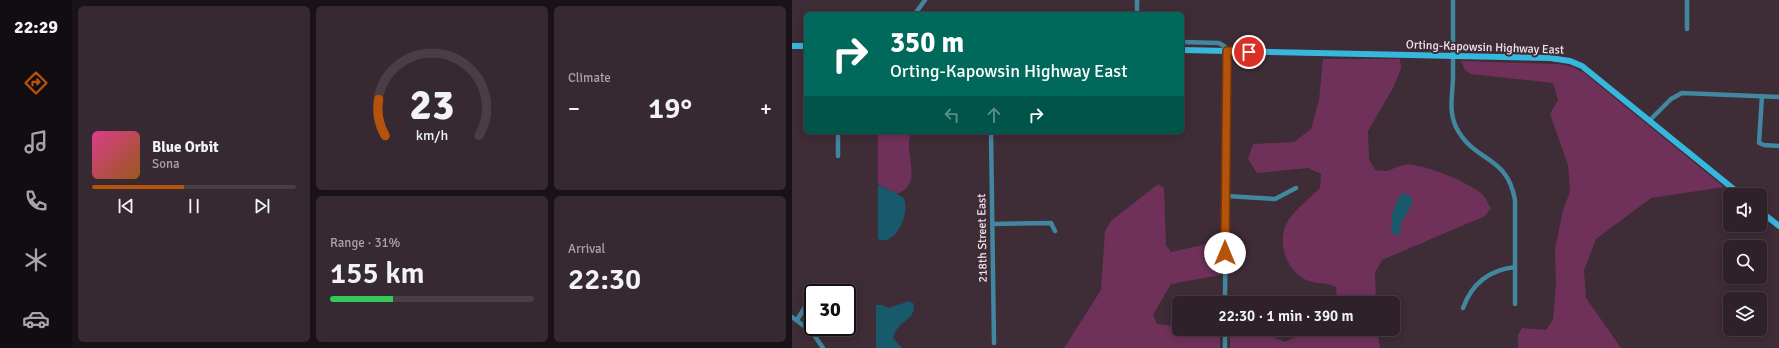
<!DOCTYPE html>
<meta charset="utf-8">
<style>
:root{--surface:#2e2129;--page:#362931;--text:#f1f3f6;--muted:#a7a3a8;--line:#493e46;--accent:#b45309}
body{margin:0;font-family:Signika,sans-serif;background:var(--page);color:var(--text);height:100vh;display:flex;flex-direction:column;font-size:15px;white-space:nowrap}
*{box-sizing:border-box;margin:0}
p{font-size:13px;color:var(--muted)}
.icon{flex:none;width:22px;height:22px;fill:none;stroke:currentColor;stroke-width:2;stroke-linecap:round;stroke-linejoin:round}
.map{position:relative;flex:1;overflow:hidden}
.side{display:flex;flex-direction:column;gap:6px;padding:6px;background:#191217;width:720px}
.side>*{flex:none}
.banner{position:absolute;left:12px;top:12px;width:380px;height:122px;border-radius:6px;box-shadow:0 2px 10px #0003,0 0 0 1px var(--line);background:#00695c;color:#fff;overflow:hidden}
.controls{position:absolute;left:931px;top:188px;display:grid;gap:8px}
.controls a{display:grid;place-items:center;width:44px;height:44px;border-radius:6px;background:var(--surface);box-shadow:0 2px 10px #0003,0 0 0 1px var(--line);font-size:20px}
.speed{position:absolute;left:12px;top:284px;display:flex;gap:8px;font-size:20px;font-weight:700;text-align:center}
.speed>*{display:grid;place-content:center;width:52px;height:52px;border-radius:50%;background:var(--surface);box-shadow:0 2px 10px #0003,0 0 0 1px var(--line);line-height:1}
.speed .limit{border:2px solid #111;border-radius:6px;background:#fff;color:#111}
.pin{position:absolute;display:grid;place-items:center;width:34px;height:34px;color:#fff;margin:-17px;border:2px solid #fff;border-radius:50%;box-shadow:0 1px 4px #0007}
.me{position:absolute;width:44px;margin:-22px;rotate:0deg;stroke-linejoin:round;filter:drop-shadow(0 0 3px #0008)}
.turn{display:flex;align-items:center;gap:14px;height:84px;padding:0 20px;font-size:18px}
.turn .icon{width:52px;height:52px;stroke-width:2.5}
.turn b{display:block;font-size:28px;line-height:34px}
.lanes{display:flex;align-items:center;height:38px;padding:0 20px;background:#0003;justify-content:center;gap:20px;direction:ltr}
.lanes .off{opacity:.35}
.big{font-size:30px;font-weight:600;line-height:1.1}
.side .widget{flex:1;display:flex;flex-direction:column;justify-content:center;gap:6px;min-width:0;padding:0 14px;border-radius:6px;background:var(--page)}
.side .dial{align-items:center;gap:0}
.dial svg{height:104px;overflow:visible;fill:none;stroke:var(--line);stroke-width:7;stroke-linecap:round;text-anchor:middle}
.dial text{fill:var(--text);stroke:none}
.song{display:flex;align-items:center;gap:12px}
.cover{width:48px;height:48px;border-radius:6px;background:linear-gradient(135deg,hsl(330 70% 55%),hsl(30 70% 35%))}
.played{height:4px;border-radius:2px;background:linear-gradient(90deg,var(--accent) 45%,var(--line) 45%)}
.keys{display:flex;justify-content:space-around;direction:ltr}
.heat{display:flex;justify-content:space-between;align-items:center;font-size:22px;direction:ltr}
.charge{height:6px;border-radius:3px;background:linear-gradient(90deg,#34c759 31%,var(--line) 0)}
.side .tiles{flex:1;display:grid;gap:6px;grid-template-columns:repeat(3,1fr)}
.widget:first-child{grid-row:span 2}
.trip{position:absolute;left:380px;top:296px;width:228px;height:40px;border-radius:6px;background:var(--surface);box-shadow:0 2px 10px #0003,0 0 0 1px var(--line);font-weight:600;line-height:40px;text-align:center}
main{display:flex;flex:1;min-height:0}
.tabs{display:flex;flex-direction:column;width:72px;justify-content:space-around;align-items:center;background:#120d10;color:var(--muted)}
.tabs .icon{width:28px;height:28px}
.tabs .active{color:var(--accent)}
.tabs b{font-size:18px;color:var(--text)}
.map>svg:first-child{display:block}
.green{fill:#6f315a}
.water{fill:#18596c}
.lines{fill:none;stroke-linecap:round;stroke-linejoin:round}
.street{stroke:#40879f;stroke-width:4.5}
.secondary{stroke:#36b7dd;stroke-width:6}
.route-casing{stroke:#753606;stroke-width:10}
.route{stroke:#b45309;stroke-width:7}
.labels{text-anchor:middle;stroke-width:4;stroke-linejoin:round;paint-order:stroke}
.street-label{font-size:12px;fill:#f1e5ec;stroke:#3e2c37}
</style>
<main>
<nav class="tabs">
<b>22:29</b>
<svg class="icon active" aria-label="directions" viewBox="0 0 24 24"><path d="M12 3l9 9-9 9-9-9zM9 14v-3h6M13 9l2 2-2 2"/></svg>
<svg class="icon" aria-label="music" viewBox="0 0 24 24"><path d="M9 18V5l10-2v13"/><circle cx="6" cy="18" r="3"/><circle cx="16" cy="16" r="3"/></svg>
<svg class="icon" aria-label="phone" viewBox="0 0 24 24"><path d="M5 4h4l2 5-3 2q2 4 5 5l2-3 5 2v4C11 20 4 13 5 4z"/></svg>
<svg class="icon" aria-label="climate" viewBox="0 0 24 24"><path d="M12 3v18M4 7l16 10M4 17L20 7"/></svg>
<svg class="icon" aria-label="car" viewBox="0 0 24 24"><path d="M5 17H2v-5l4-1 3-4h7l3 4 3 1v5h-3M9 17h6M6 11h13"/><circle cx="7" cy="17" r="2"/><circle cx="17" cy="17" r="2"/></svg>
</nav>
<section class="side">
<div class="tiles">
<div class="widget">
<div class="song"><i class="cover"></i><div><b>Blue Orbit</b><p>Sona</p></div></div>
<div class="played"></div>
<div class="keys"><svg class="icon" aria-label="previous" viewBox="0 0 24 24"><path d="M18 5L8 12l10 7zM5 5v14"/></svg><svg class="icon" aria-label="pause" viewBox="0 0 24 24"><path d="M8 5v14M16 5v14"/></svg><svg class="icon" aria-label="next" viewBox="0 0 24 24"><path d="M6 5l10 7-10 7zM19 5v14"/></svg></div>
</div>
<div class="widget dial"><svg viewBox="0 0 100 80">
<path d="M14 69A42 42 0 1 1 86 69"/>
<path d="M14 69A42 42 0 0 1 9 41" stroke="#b45309"/>
<text x="50" y="56" font-size="32" font-weight="700">23</text>
<text x="50" y="72" font-size="11">km/h</text>
</svg></div>
<div class="widget"><p>Climate</p>
<div class="heat"><a>−</a><b class="big">19°</b><a>+</a></div>
</div>
<div class="widget"><p>Range · 31%</p><b class="big">155 km</b><div class="charge"></div></div>
<div class="widget"><p>Arrival</p><b class="big">22:30</b></div>
</div>
</section>
<div class="map">
<svg width="987" height="348" viewBox="0 0 987 348">
<rect width="100%" height="100%" fill="#3e2c37"/>
<path class="green" d="M531,59H608L609,68L602,86L576,131L577,159L583,170C602,173 597,168 612,165C626,161 681,184 691,195C694,198 696,204 699,208L693,216L590,260L583,273L584,303H543L545,301L544,287C534,282 521,284 512,279C492,267 484,238 497,219C505,208 518,198 528,188L529,174L516,168L465,173L456,159L461,144L502,142L519,129L527,100Z
M669,61L766,64L781,67L792,73L932,187L859,198L804,239L792,270L794,298L829,348H726V335L730,328L754,330L761,320L764,285L763,249L771,210L778,192L776,165L758,114L766,100L761,83L678,74L673,70Z
M86,132H120C109,153 134,182 105,194L86,184Z
M366,184L372,188L374,245L379,252L428,241V275L379,284L361,315L365,324L387,327V329L428,332V348H272L309,290L313,231L319,221Z
M438,329H469L483,338L493,342L512,333L516,329H585L588,348H438Z"/>
<path class="water" d="M87,185L111,197C120,211 103,248 86,239V187Z
M612,193C631,198 611,215 609,224C608,227 608,231 608,234L604,235L600,233C598,221 601,200 612,193Z
M117,301L121,303C126,315 111,321 105,329C103,332 102,335 101,338L110,348H84V305H90L97,308Z"/>
<g class="lines">
<path class="street" d="M661,0C661,25 661,51 661,76C661,94 656,110 664,127C682,163 715,154 723,200V304
M895,0V29
M123,14L133,0
M345,14V0
M390,42L427,43L432,46L435,51L433,303
M970,96L967,143L972,145L987,146
M858,120L879,99L890,93L987,97
M46,132V156
M199,132L202,343
M434,196L483,199L504,188
M200,224L259,223L263,231
M671,308C680,283 697,270 723,267
M0,317L20,332L31,348
M5,320L15,304
M433,348V329"/>
<path class="secondary" d="M0,46H14
M390,50L758,58L778,61L790,66L949,195
M968,211L987,226"/>
</g>
<g class="lines">
<g class="route-casing">
<path id="route" d="M433,253L435,51L457,52"/>
</g>
<use href="#route" class="route"/>
</g>
<g class="labels">
<g class="street-label">
<text transform="translate(693 47) rotate(2)" y="4">Orting-Kapowsin Highway East</text>
<text transform="translate(190 238) rotate(-91)" y="4">218th Street East</text>
</g>
</g>
</svg>
<div class="controls">
<a><svg class="icon" aria-label="sound" viewBox="0 0 24 24"><path d="M4 9h4l5-4v14l-5-4H4zM17 9q2 3 0 6"/></svg></a>
<a><svg class="icon" aria-label="search" viewBox="0 0 24 24"><circle cx="10" cy="10" r="6"/><path d="M15 15l6 6"/></svg></a>
<a><svg class="icon" aria-label="layers" viewBox="0 0 24 24"><path d="M12 4l9 5-9 5-9-5zM3 14l9 5 9-5"/></svg></a>
</div>
<div class="speed"><div class="limit">30</div></div>
<div class="pin" style="left:457px;top:52px;background:#d93025"><svg class="icon" aria-label="arrive" viewBox="0 0 24 24"><path d="M6 21V4h12l-3 4 3 4H6"/></svg></div>
<svg class="me" style="left:433px;top:253px" viewBox="-20 -20 40 40"><circle r="19" fill="#fff"/><path d="M0-13L10 11 0 6-10 11z" fill="#b45309"/></svg>
<div class="trip">22:30 · 1 min · 390 m</div>
<div class="banner">
<div class="turn"><svg class="icon" aria-label="right" viewBox="0 0 24 24"><path d="M7 20v-9h11M14 6l5 5-5 5"/></svg><div><b>350 m</b>Orting-Kapowsin Highway East</div></div>
<div class="lanes"><svg class="icon off" aria-label="left" viewBox="0 0 24 24"><path d="M17 20v-9H6M10 6l-5 5 5 5"/></svg><svg class="icon off" aria-label="ahead" viewBox="0 0 24 24"><path d="M12 20V5M6 11l6-6 6 6"/></svg><svg class="icon" aria-label="right" viewBox="0 0 24 24"><path d="M7 20v-9h11M14 6l5 5-5 5"/></svg></div>
</div>
</div>
</main>
